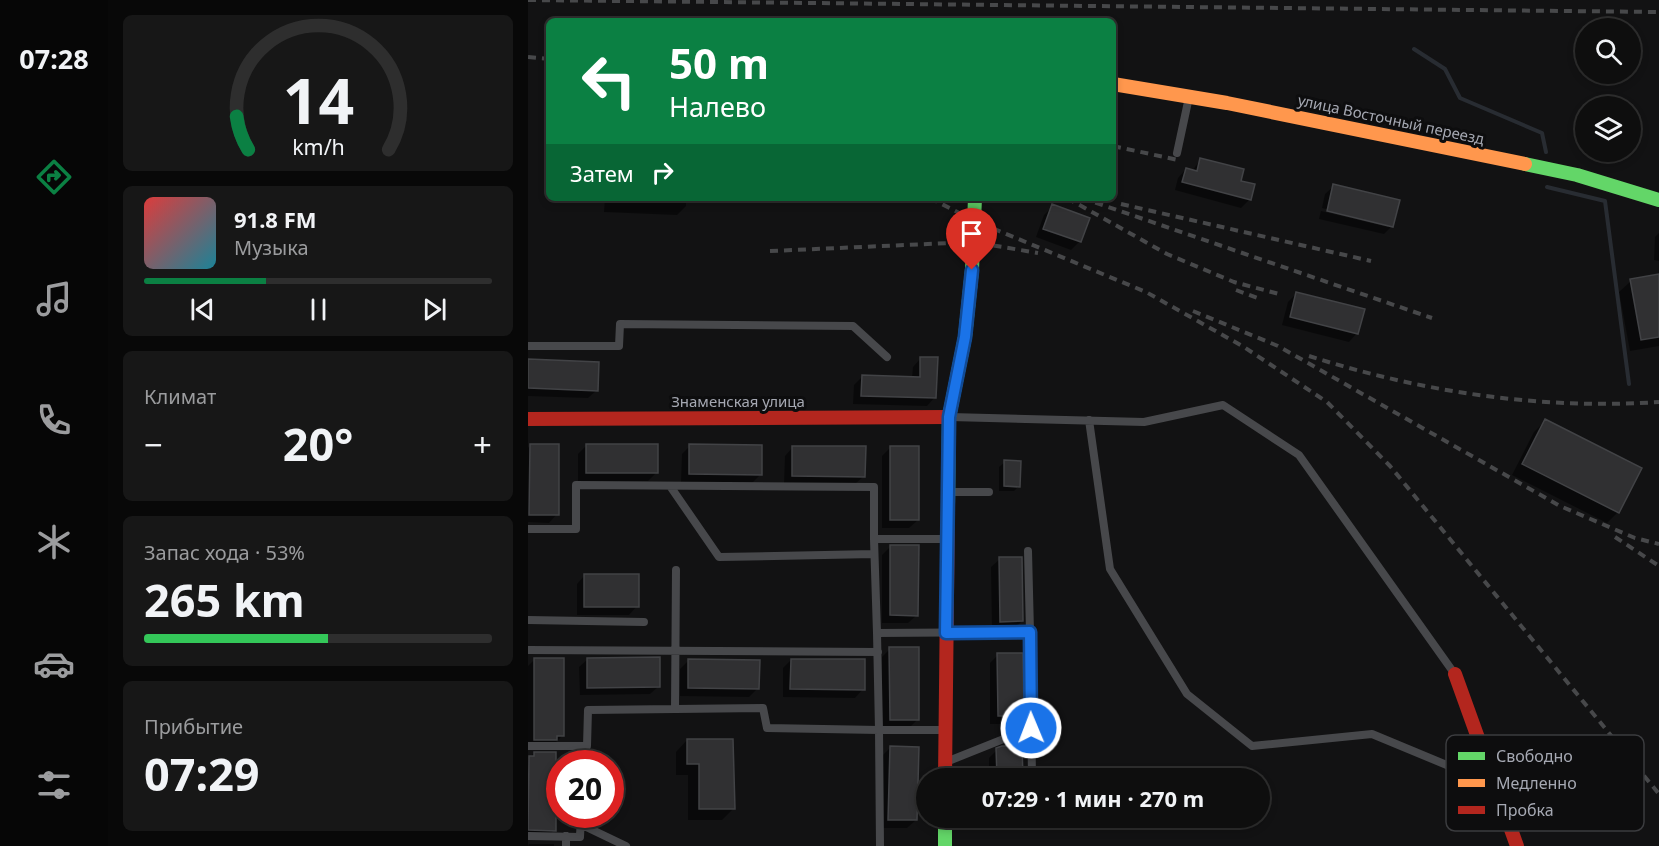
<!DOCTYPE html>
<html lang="ru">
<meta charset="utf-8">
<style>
:root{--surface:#0e0e0e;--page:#171717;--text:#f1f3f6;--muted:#9b9c9e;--line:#2e2e2e;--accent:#0b8043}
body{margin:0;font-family:"Noto Sans",sans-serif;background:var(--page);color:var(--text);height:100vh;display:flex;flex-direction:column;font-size:22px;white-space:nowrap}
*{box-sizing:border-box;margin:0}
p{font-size:20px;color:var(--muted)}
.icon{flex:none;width:33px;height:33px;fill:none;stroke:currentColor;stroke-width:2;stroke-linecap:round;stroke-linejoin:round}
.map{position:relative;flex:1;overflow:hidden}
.panel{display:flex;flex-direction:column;gap:15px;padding:15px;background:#080808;width:420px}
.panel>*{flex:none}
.banner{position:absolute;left:18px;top:18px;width:570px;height:183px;border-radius:9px;box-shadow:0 3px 9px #0003,0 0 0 2px var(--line);background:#0b8043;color:#fff;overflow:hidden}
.buttons{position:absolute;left:1047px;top:18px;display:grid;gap:12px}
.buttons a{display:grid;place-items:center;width:66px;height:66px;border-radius:50%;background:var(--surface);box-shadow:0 3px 9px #0003,0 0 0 2px var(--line);font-size:30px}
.speed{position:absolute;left:18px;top:750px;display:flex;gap:12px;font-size:30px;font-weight:700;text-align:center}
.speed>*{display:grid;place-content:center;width:78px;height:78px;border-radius:50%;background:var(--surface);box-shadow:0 3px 9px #0003,0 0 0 2px var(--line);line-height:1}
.speed .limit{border:9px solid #d22;background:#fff;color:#111}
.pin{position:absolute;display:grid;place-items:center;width:51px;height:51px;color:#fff;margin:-62px -26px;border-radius:50% 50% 50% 0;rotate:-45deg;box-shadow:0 0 6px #0007}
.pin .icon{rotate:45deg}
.me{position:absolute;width:66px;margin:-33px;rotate:359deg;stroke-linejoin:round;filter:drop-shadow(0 0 4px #0008)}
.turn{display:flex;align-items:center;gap:21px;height:126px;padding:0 24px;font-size:27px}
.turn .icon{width:78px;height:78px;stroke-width:2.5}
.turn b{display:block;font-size:42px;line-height:51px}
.then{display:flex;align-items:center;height:57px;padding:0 24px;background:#0003;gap:12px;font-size:22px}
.big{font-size:45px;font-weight:700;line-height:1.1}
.panel .tile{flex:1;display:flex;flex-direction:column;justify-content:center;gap:9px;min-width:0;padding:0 21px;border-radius:9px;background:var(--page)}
.panel .dial{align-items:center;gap:0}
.dial svg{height:156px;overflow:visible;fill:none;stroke:var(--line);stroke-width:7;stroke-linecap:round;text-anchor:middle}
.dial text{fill:var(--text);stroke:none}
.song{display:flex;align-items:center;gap:18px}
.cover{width:72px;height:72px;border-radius:9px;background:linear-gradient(135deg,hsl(0 70% 55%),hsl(190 70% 35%))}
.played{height:6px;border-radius:3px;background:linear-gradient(90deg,var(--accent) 35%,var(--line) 35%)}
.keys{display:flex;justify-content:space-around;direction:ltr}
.heat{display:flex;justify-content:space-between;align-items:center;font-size:33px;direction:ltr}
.charge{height:9px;border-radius:4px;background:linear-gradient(90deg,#34c759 53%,var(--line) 0)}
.trip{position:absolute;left:388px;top:768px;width:354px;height:60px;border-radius:30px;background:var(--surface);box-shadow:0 3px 9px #0003,0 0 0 2px var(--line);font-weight:700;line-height:60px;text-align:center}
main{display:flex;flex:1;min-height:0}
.tab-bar{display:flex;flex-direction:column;width:108px;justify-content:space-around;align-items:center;background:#060606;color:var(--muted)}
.tab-bar .icon{width:42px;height:42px}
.tab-bar .current{color:var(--accent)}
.tab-bar b{font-size:27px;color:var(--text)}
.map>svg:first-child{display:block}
.shadow{fill:#0007}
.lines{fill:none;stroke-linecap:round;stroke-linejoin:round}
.stream{stroke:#282c32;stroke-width:4}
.building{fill:#303032;stroke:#424346;stroke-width:1.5}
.lane{stroke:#47484b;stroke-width:8}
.fast{stroke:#63d668;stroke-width:14}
.slow{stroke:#ff974d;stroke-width:14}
.jam{stroke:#b3261e;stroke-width:14}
.rail{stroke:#47484a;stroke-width:4;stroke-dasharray:8 6;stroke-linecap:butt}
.route-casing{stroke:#114b97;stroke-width:15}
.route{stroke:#1a73e8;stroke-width:10}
.labels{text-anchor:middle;stroke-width:6;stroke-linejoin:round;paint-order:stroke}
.street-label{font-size:15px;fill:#a5a8b2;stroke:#0d0d0e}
.key{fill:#0d0d0e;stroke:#3b3c3f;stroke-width:1.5}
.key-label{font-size:16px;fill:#a5a8b2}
</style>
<main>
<nav class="tab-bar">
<b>07:28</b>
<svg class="icon current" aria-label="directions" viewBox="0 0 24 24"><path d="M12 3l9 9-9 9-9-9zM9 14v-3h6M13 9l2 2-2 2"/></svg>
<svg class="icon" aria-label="music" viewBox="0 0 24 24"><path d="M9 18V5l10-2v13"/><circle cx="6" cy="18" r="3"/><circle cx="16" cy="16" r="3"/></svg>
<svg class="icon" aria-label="phone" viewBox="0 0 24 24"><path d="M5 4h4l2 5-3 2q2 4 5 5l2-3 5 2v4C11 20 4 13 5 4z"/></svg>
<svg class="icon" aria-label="climate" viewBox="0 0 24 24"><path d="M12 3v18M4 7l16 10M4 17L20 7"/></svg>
<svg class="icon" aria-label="car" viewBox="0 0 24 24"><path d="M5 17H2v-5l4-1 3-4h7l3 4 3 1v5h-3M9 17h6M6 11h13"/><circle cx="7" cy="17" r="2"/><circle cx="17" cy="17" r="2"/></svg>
<svg class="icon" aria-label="filters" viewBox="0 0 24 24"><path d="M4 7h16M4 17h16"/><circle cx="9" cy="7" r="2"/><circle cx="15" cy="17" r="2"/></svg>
</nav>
<section class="panel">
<div class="tile dial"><svg viewBox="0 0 100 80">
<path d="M14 69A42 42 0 1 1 86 69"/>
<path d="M14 69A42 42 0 0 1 8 52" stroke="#0b8043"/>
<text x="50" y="56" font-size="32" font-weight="700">14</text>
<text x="50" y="72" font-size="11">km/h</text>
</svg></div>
<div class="tile">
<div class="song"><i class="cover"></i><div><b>91.8 FM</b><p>Музыка</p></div></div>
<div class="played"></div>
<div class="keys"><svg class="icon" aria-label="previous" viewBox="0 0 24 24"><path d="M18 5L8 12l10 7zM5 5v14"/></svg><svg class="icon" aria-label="pause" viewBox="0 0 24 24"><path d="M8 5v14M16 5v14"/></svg><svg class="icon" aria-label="next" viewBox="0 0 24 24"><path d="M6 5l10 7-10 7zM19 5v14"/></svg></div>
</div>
<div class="tile"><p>Климат</p>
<div class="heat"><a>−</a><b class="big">20°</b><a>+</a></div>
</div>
<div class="tile"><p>Запас хода · 53%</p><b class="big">265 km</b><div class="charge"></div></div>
<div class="tile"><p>Прибытие</p><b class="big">07:29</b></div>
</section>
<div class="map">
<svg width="1131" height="846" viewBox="0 0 1131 846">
<rect width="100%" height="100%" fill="#121213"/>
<path class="shadow" d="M673,159L711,182L722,199L713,208L647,190L650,178L658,169L664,171Z
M806,186L864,226L856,234L791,219L793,211L860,227V224L794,208L797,194Z
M77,198H158V206L149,215L76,212Z
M525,206L552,241L543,250L508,237L516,215Z
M1131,233V261L1126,260L1127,237Z
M1131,276V346L1102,351L1091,292L1103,281Z
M768,294L829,333L821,342L754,325L760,302Z
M393,358L407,397L399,406L325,404L326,385L334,377L384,378L385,367Z
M0,361L69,390L60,398L0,396Z
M1017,421L1090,512L1079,523L984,475L1006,432Z
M2,445L29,514L21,523L0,522V448Z
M58,446L128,473L120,481H50V454Z
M162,446L233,474L224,483L153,482L154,454Z
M265,447L336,476L327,484H256L257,456Z
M362,448L390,520L381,528H354V456Z
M477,462L491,486L486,491H471V467Z
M363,546L389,615L380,623H354V555Z
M472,559L494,621L486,629H464L463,567Z
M57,575L109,606L101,615H49V584Z
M362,649L390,719L381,728H354V657Z
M470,655L494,716L486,724H462V663Z
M7,659L34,736L26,744L0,748V666Z
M60,659L131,686L122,694L52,695L51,667Z
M161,660L230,688L221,697L152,696V669Z
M263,660L335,689L327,698L255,697V668Z
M159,740L206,808L194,820H160V775H148V752Z
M493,747V778H461V758L469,750Z
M362,748L388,820L379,828H353L354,756Z
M6,753L26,830L18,838H0V759Z
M1,844H26V846H0Z"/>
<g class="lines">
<path class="stream" d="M886,49L917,69L932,98L1014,133L1018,152
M1019,187L1077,201L1101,384"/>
</g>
<path class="building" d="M672,158L716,169L713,181L727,184L723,200L654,182L658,168L669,171Z
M805,184L872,200L865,227L799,211Z
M524,204L562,218L553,242L515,229Z
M1131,274V337L1113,340L1102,279Z
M768,292L837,309L830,334L762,317Z
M392,357H410L408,398L333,396L334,375L392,377Z
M0,359L71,362L70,391L0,388Z
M1017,419L1114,468L1091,513L994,464Z
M2,444H31V515H1Z
M58,444H130V473H58Z
M161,444L234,445V475L161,474Z
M264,446H338L337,477L264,476Z
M362,446H391V520H362Z
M476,460L493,461L492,487L476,486Z
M362,545H391L390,616L362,615Z
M471,557H494L495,621L472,622Z
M56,574H111V607H56Z
M361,647H391V720H362Z
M469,653H495L496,716H470Z
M132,657V687L59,688V658Z
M6,658H36V736H29V740H6Z
M160,659L232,660L231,689L160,688Z
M263,659H337V690L262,689Z
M159,739H205L207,809H171V764H159Z
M362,746L391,747L389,820H360Z
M474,746H494L495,778H469L468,748Z
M6,752H28V831L0,830L1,756H6Z"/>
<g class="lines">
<path class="lane" d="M649,153L661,97
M0,346H91L92,324L325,326L359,357
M422,417L616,422L695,405L771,455L926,673
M561,420L582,569L659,694L724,746L844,734L962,783
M142,486L191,557L346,554
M422,492H461
M0,529H48V485L346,487V539H418
M346,539L349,633
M500,551L502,632
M0,620L116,622
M0,650L350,652
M147,709L148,570
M0,746H59L60,710L235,708L239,728L351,730L349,633L502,632L504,778
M418,762L503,728
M54,764V746
M52,824L98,846
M0,836L52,837L53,814
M38,846V836
M352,846L351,730H417"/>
<path class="fast" d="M997,164L1049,175L1131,200
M420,506L421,417L437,337L444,270L447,198
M417,818V846"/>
<path class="slow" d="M585,84L699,103L997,164"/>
<path class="jam" d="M0,419L421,417
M927,674L989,846
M417,778L420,506"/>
<path class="rail" d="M0,0L1131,12
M0,57L21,59
M585,146L650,160
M402,198L447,221L618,292L716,347L799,402L862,466L1131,794
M539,198L639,254L706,282L751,294
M554,198L904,318
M593,204L843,261
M242,251L445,242L510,253
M708,290L732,299
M665,311L750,346L1032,506L1107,538L1131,544
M781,356C894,392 1013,410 1131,402
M1087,537L1131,566"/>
</g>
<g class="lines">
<g class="route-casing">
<path id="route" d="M444,270L437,337L421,417L418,633L502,632L503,728"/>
</g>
<use href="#route" class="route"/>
</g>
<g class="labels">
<g class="street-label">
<text transform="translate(863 120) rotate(12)" y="5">улица Восточный переезд</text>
<text x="210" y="407">Знаменская улица</text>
</g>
</g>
<rect x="918" y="735" width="198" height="96" rx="9" class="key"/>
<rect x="930" y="752" width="27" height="8" fill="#63d668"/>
<rect x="930" y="779" width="27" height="8" fill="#ff974d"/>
<rect x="930" y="806" width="27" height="8" fill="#b3261e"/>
<g class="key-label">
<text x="968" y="762">Свободно</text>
<text x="968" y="789">Медленно</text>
<text x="968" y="816">Пробка</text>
</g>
</svg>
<div class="buttons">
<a><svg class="icon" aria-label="search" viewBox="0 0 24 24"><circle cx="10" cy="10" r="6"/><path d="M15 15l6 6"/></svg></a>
<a><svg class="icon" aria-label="layers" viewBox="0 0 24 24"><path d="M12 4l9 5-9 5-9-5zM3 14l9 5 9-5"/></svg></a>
</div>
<div class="speed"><div class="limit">20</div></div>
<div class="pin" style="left:444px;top:270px;background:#d93025"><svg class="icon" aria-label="arrive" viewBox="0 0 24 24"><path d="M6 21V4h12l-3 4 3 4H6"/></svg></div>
<svg class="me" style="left:503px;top:728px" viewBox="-20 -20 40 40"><circle r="17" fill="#1a73e8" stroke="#fff" stroke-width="3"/><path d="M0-11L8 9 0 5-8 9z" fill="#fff"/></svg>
<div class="trip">07:29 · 1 мин · 270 m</div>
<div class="banner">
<div class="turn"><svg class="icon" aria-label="left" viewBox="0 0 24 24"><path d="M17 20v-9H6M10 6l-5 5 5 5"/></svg><div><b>50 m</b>Налево</div></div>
<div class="then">Затем<svg class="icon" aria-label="right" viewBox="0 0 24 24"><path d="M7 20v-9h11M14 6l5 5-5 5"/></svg></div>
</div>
</div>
</main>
